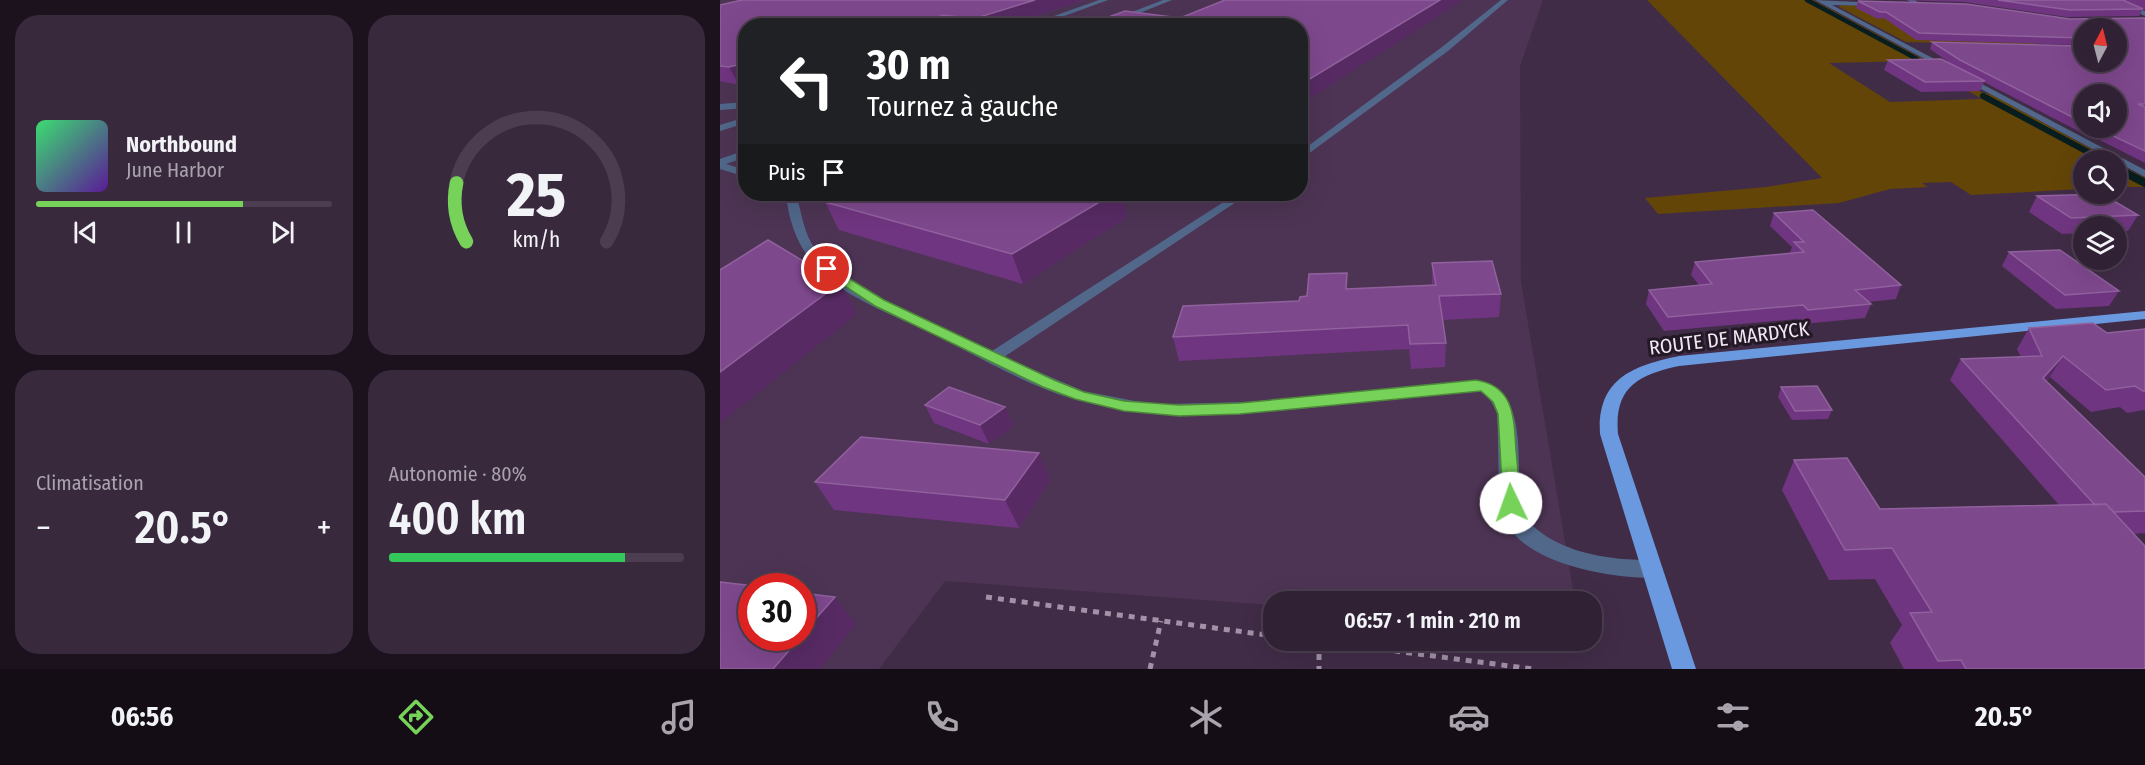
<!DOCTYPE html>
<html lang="fr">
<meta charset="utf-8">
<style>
:root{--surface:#312135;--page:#39293d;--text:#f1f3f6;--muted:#a8a3ad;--line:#4c3e50;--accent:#77d259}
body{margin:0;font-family:"Fira Sans Condensed",sans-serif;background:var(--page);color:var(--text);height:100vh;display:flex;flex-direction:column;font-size:22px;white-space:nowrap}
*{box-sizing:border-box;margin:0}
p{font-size:20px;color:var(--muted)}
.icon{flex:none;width:33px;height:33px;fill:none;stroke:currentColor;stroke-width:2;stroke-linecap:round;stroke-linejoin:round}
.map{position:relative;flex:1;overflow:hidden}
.side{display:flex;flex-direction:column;gap:15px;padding:15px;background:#1b121d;width:720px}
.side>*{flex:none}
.banner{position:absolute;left:18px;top:18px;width:570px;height:183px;border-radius:24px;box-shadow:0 6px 24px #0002,0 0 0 2px var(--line);background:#202124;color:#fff;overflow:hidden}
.needle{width:39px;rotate:7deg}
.fabs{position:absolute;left:1353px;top:18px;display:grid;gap:12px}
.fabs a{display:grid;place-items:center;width:54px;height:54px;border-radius:50%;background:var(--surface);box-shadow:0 6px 24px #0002,0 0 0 2px var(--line);font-size:30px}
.speed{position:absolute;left:18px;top:573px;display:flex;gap:12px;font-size:30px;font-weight:700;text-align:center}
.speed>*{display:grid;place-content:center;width:78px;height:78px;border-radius:50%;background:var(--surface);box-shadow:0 6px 24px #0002,0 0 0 2px var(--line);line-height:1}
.speed .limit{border:9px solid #d22;background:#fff;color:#111}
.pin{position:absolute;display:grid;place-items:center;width:51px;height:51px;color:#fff;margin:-26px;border:3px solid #fff;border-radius:50%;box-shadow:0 2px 6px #0007}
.me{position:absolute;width:66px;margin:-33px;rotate:357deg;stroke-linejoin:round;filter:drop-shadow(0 0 4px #0008)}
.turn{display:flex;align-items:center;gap:21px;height:126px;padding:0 30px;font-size:27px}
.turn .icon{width:78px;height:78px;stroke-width:2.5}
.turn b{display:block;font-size:42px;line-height:51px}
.then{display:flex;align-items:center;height:57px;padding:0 30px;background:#0003;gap:12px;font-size:22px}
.big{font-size:45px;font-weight:600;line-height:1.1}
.side .tile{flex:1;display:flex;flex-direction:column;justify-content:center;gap:9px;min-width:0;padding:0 21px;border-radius:24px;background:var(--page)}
.side .dial{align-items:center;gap:0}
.dial svg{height:156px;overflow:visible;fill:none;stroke:var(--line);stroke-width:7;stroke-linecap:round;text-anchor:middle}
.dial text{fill:var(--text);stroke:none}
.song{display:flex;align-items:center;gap:18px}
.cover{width:72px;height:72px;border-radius:9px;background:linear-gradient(135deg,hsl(140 70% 55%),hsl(270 70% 35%))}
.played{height:6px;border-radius:3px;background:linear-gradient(90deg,var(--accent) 70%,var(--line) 70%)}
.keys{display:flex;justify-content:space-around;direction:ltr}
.heat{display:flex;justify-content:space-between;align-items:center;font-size:33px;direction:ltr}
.charge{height:9px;border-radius:4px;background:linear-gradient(90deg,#34c759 80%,var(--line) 0)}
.side .tiles{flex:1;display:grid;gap:15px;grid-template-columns:repeat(2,1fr)}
.trip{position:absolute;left:543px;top:591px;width:339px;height:60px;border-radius:24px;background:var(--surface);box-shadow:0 6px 24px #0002,0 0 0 2px var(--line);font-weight:600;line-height:60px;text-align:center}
.dock{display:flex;height:96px;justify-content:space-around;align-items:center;background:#140d15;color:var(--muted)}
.dock .icon{width:42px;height:42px}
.dock .selected{color:var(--accent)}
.dock b{font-size:27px;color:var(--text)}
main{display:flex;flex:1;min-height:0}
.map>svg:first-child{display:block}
.built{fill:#4d3454;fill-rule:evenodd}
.green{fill:#634508;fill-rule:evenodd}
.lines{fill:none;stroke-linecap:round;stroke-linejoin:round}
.stream-far2{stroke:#071d1e;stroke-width:4.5}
.stream-far1{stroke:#071d1e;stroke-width:6}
.stream{stroke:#071d1e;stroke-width:8}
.path{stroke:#a291a7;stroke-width:5;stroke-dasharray:6 6;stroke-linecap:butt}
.minor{fill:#51688b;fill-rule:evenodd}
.major{fill:#6a99e0;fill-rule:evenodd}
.wall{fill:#703580;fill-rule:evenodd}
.shaded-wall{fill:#572a64}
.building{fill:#7e488d;stroke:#90619d;stroke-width:1.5}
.route{fill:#77d259;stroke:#4d883a;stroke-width:1.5}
.labels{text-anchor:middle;stroke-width:6;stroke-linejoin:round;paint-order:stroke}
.street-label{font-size:20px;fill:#f2e5f6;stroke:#221925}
</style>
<main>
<section class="side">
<div class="tiles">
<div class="tile">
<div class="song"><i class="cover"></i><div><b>Northbound</b><p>June Harbor</p></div></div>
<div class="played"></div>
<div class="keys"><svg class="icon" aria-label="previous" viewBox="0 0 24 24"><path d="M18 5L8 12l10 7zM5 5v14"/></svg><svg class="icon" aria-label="pause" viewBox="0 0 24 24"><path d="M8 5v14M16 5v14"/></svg><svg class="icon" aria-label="next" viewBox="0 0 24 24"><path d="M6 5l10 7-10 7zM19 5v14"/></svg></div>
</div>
<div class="tile dial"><svg viewBox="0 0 100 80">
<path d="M14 69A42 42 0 1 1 86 69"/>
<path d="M14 69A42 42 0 0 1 9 39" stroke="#77d259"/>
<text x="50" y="56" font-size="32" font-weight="700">25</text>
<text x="50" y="72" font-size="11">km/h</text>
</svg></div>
<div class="tile"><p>Climatisation</p>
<div class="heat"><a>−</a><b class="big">20.5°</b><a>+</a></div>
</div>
<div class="tile"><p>Autonomie · 80%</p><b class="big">400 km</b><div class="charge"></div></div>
</div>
</section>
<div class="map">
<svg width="1425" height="669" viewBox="0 0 1425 669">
<rect width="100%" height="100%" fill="#412c47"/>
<path class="built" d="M0,0H823L800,66L801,282L855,601L554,602L553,605L225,581L159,669H0ZM26,26H580V194H26ZM32,586H82V638H32Z"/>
<path class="green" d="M927,0H1093L1261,90L1258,91L1272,95L1392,160H1364L1363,189L1251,195L1231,182L1202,183L1208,187L1170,189L1119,203L938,214L925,198L1046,187L1102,178ZM1196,61L1262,99L1170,102L1109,63Z
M1121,5L1154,6L1287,25L1322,46L1186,42L1119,7Z
M1396,163L1425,178V187H1397Z"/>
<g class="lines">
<path class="stream-far2" d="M1087,0L1197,59"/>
<path class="stream-far1" d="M1263,96L1383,160
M1396,168L1403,172"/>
<path class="stream" d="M1400,170L1425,183"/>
<path class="path" d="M266,597L554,636
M591,640L813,669
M599,642V669
M430,669L441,621"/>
<path class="minor" d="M379,0H388L317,26H306Z
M443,0H452L387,26H376Z
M781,0H788L728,51L580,160V152L722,47Z
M1095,0L1159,3L1157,6L1112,5L1425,170V177Z
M1187,0H1195L1202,5L1197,6Z
M1391,0H1399L1425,11V16Z
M26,102V108L0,110V104Z
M26,117V123L0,131V125Z
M26,150V157L6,164L26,170V177L0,169V159Z
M66,194H76C82,213 83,233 96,250C129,295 221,326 272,351L516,194H528L284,357L363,391L415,401L444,404L531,402L756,380C806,390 797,449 800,489C801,504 801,516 813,526C837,548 871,556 903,559C915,560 928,559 939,563L943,569L939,575L932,578C889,578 792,563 782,510C777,482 779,444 777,414C773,403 768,394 756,390C706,396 656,400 607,406C522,415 437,424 354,399C299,383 250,351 198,327C131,297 74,275 66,194Z"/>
<path class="major" d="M1425,311V319L959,366C917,375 894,388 898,434L976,669H952L880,434C877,379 912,366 959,356Z"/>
</g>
<path class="wall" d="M364,0L286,26H26L19,85L0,81V5Z
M1179,0H1403L1423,9L1419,16L1347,17L1244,2Z
M1404,0H1425V10Z
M1138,1L1350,19L1425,18V163L1368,134H1364L1264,82L1260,91L1201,92L1164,70L1168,60L1233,65L1210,49L1212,42L1361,46L1360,45L1196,40L1164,18L1158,19L1136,8ZM1364,28L1396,62H1364ZM1364,94L1396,128H1364Z
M125,194H401L407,217L303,284L119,230L105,202Z
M1317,196L1418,215L1408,231L1396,232V226H1364V233L1342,234L1309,212Z
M1054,213L1181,285L1176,299L1148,302L1151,304L1145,318L1083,324L1078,319L944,331L926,304L929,290L979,285L971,275L975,262L1070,253L1072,247L1050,226Z
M1289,252L1399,291L1389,306L1336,309L1282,266Z
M712,263L781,294L779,317L723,320L726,343L725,367L691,369L689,349L459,361L453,337L579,301L587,296L628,289L712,285Z
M1309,328L1387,333L1425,329V411L1424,410L1407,413L1400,407L1371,412L1330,377L1326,381L1425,477V533L1414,534L1425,669H1184L1170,643L1182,625L1155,579L1109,580L1062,490L1074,460L1160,509L1339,505L1230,380L1241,359L1301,357L1297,349Z
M1061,387L1112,410L1108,419L1072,420L1058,397Z
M205,405L285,407L293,426L269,444L214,423Z
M330,480L299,528L114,510L95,482Z"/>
<path class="shaded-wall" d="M315,0H364L286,26H255L253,19Z
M720,0H743L580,105V85Z
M224,15L228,26H188Z
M26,63V83L19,85L9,67Z
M393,194H401L407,217L303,284L292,254Z
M120,283L137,314L0,423V372Z
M1343,356L1330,377L1310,399L1323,378Z
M285,407L293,426L269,444L260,425Z
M319,453L330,480L299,528L285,500Z
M115,597L136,624L100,669H53L80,638H82V634Z"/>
<path class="building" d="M22,0H315L253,19L224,15L188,26H26V63L9,67L0,66V5Z
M505,0H720L580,85V26H364L405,11L460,18Z
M1278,0H1403L1423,9L1350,10Z
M1138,1L1246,4L1350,19L1425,18V104H1418L1425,107V151L1376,128H1396V94H1364V123L1240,60L1212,42L1360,46L1364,43V62H1396V28H1364V38L1199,33L1166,12H1160Z
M1221,59L1265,81L1205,82L1168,60Z
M125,194H393L292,254L105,202Z
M1382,194L1418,215L1351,218L1317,196Z
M1093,210L1181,285L1135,290L1151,304L1088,310L1083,305L948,317L929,290L992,284L975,262L1084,252L1074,242H1084L1054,213Z
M48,240L120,283L0,372V270Z
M1340,250L1399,291L1345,295L1289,252Z
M772,261L781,294L719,296L726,343L690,344L688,325L453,337L463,306L579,301L580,297L587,296L589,274L627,273L626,289L716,285L712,263Z
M1373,323L1387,333L1425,329V391H1423L1415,386L1386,390L1343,356L1323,378L1425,477V511L1394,512L1386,504L1375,505L1241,359L1322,356L1309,328Z
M1097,386L1112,410L1075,411L1061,387Z
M229,387L285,407L260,425L205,405Z
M141,437L319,453L285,500L95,482Z
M1127,458L1160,509L1386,504L1425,546V669H1246L1241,660L1218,661L1190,613L1212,612L1172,548L1125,550L1074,460Z
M0,582L35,586H32V638H80L53,669H0Z
M82,593L115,597L82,634Z"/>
<path class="route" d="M107,265L164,300L334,380L364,392L404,401L459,405L520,403L756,380C795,386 794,419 796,451C798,468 799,486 800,503L798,508L791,510L785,508L783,503L778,414L773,402L761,391L520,414L459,416L404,411L355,399L323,387L155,306L102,271V266Z"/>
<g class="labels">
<g class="street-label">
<text transform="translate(1009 338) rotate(-7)" y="7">ROUTE DE MARDYCK</text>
</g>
</g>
</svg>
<div class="fabs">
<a><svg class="needle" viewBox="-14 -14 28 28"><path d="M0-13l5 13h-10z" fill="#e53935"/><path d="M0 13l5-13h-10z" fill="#a8a3ad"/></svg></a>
<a><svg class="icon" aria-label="sound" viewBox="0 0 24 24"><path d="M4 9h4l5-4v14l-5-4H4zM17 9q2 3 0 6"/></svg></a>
<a><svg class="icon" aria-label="search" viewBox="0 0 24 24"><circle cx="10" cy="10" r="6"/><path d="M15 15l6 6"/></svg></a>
<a><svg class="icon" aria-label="layers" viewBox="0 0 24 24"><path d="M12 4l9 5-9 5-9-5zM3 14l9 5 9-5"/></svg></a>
</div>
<div class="speed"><div class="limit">30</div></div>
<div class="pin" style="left:107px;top:269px;background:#d93025"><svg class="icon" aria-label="arrive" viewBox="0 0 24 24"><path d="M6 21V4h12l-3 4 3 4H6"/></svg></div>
<svg class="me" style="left:791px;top:503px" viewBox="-20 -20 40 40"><circle r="19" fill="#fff"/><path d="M0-13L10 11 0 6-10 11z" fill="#77d259"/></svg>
<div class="trip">06:57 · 1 min · 210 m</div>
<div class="banner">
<div class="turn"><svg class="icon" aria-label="left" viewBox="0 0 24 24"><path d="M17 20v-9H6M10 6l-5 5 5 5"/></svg><div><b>30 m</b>Tournez à gauche</div></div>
<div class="then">Puis<svg class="icon" aria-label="arrive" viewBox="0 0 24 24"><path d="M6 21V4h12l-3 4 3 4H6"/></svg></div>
</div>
</div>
</main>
<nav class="dock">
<b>06:56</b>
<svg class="icon selected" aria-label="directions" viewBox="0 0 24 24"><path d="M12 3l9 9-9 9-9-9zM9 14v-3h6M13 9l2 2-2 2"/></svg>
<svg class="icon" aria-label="music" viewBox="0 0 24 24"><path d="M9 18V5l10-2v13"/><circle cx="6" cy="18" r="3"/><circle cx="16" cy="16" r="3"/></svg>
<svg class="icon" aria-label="phone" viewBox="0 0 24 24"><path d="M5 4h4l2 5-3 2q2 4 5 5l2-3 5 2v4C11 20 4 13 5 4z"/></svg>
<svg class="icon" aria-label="climate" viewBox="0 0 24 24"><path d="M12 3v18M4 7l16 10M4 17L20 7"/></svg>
<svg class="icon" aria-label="car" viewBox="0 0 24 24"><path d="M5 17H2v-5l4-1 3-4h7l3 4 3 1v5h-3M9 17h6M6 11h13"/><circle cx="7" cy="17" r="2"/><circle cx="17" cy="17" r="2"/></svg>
<svg class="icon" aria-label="filters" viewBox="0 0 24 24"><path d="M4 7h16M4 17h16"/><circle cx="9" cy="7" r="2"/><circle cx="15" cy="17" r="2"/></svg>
<b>20.5°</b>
</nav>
